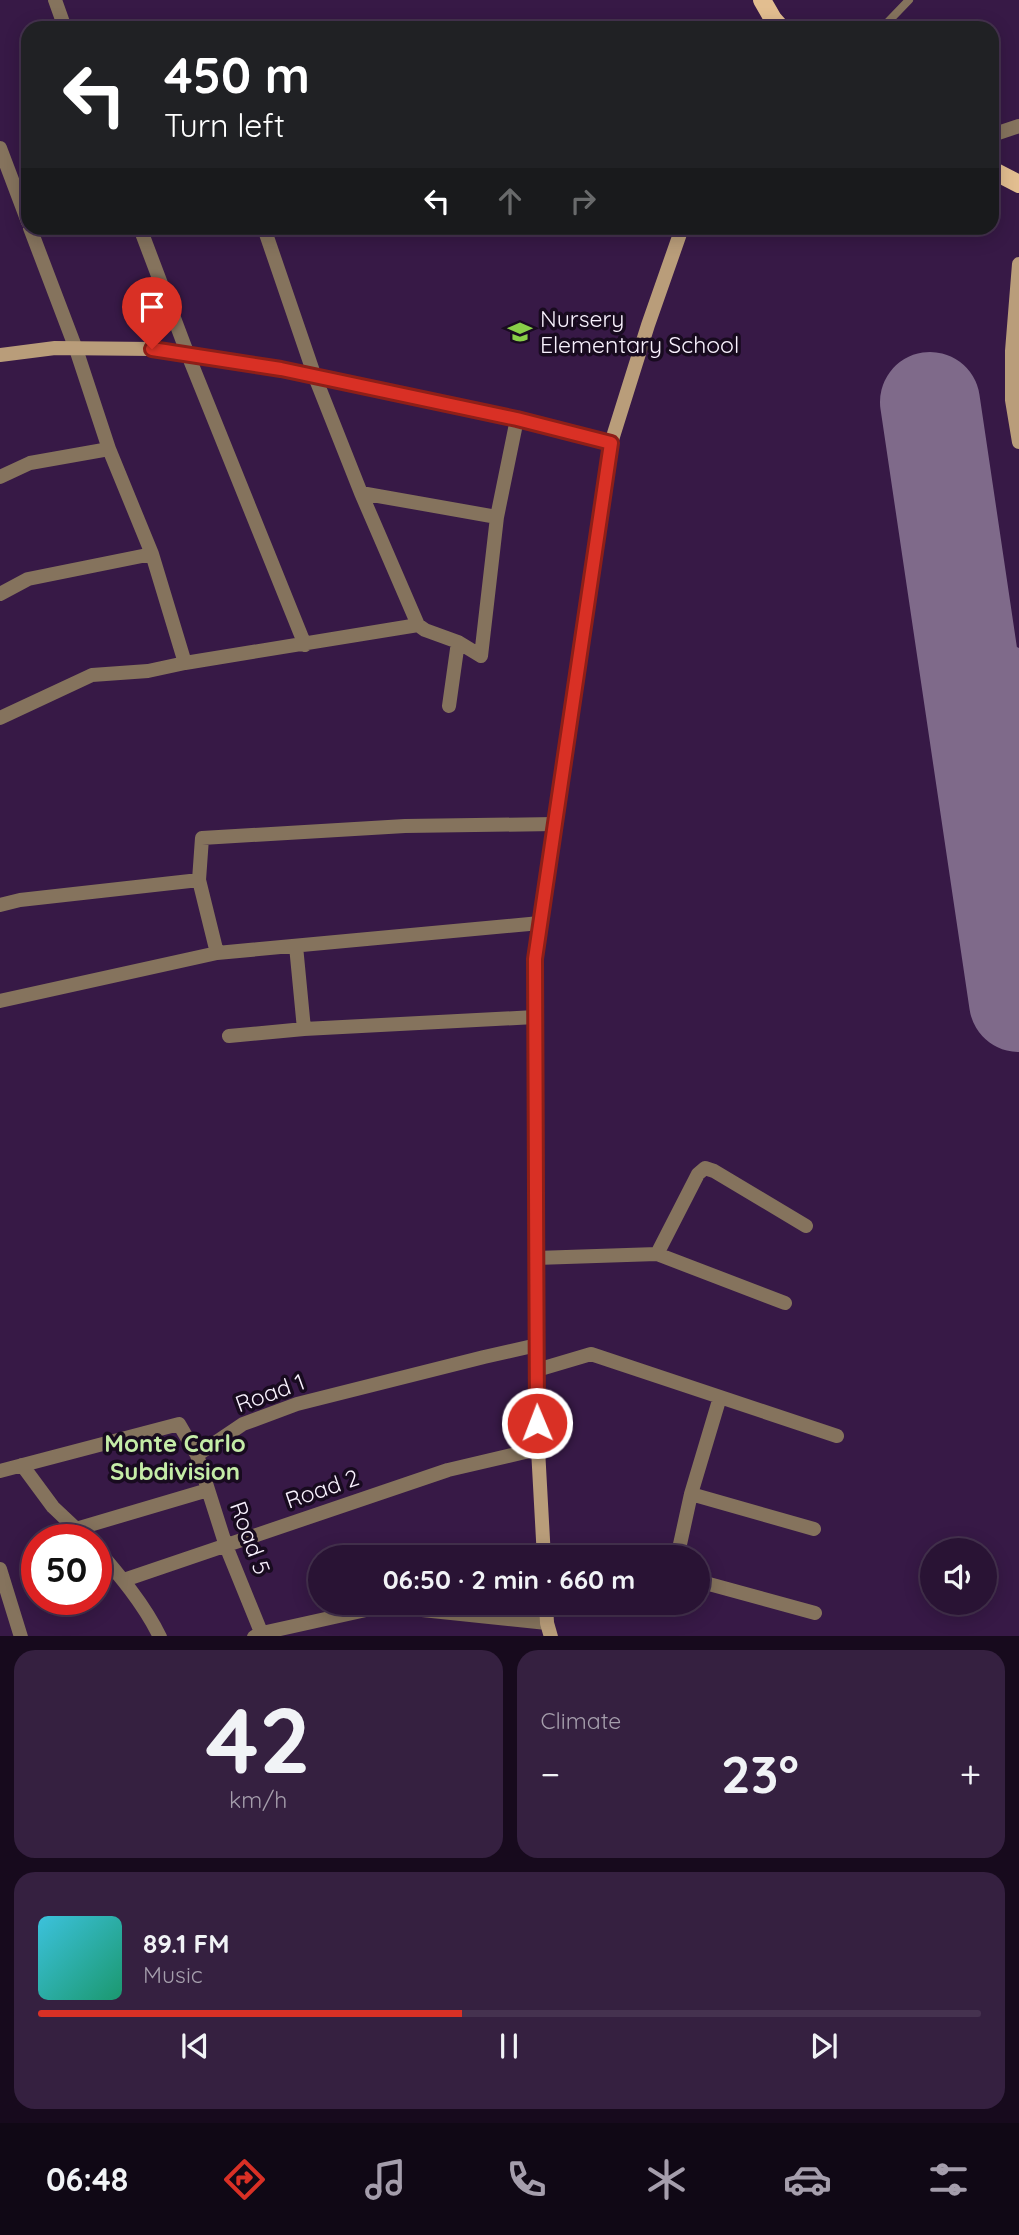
<!DOCTYPE html>
<meta charset="utf-8">
<style>
:root{--surface:#291334;--page:#352040;--text:#f1f3f6;--muted:#a59eac;--line:#45324f;--accent:#d93025}
body{margin:0;font-family:Quicksand,sans-serif;background:var(--page);color:var(--text);height:100vh;display:flex;flex-direction:column;font-size:26px;white-space:nowrap}
*{box-sizing:border-box;margin:0}
p{font-size:23px;color:var(--muted)}
.icon{flex:none;width:38px;height:38px;fill:none;stroke:currentColor;stroke-width:2;stroke-linecap:round;stroke-linejoin:round}
.map{position:relative;height:1636px;overflow:hidden}
.side{display:flex;flex-direction:column;gap:14px;padding:14px;background:#170a1d;flex:1}
.side>*{flex:none}
.guide{position:absolute;left:21px;top:21px;width:978px;height:214px;border-radius:21px;box-shadow:0 4px 18px #0003,0 0 0 2px var(--line);background:#202124;color:#fff;overflow:hidden}
.buttons{position:absolute;left:920px;top:1538px;display:grid;gap:14px}
.buttons a{display:grid;place-items:center;width:77px;height:77px;border-radius:50%;background:var(--surface);box-shadow:0 4px 18px #0003,0 0 0 2px var(--line);font-size:35px}
.speed{position:absolute;left:21px;top:1524px;display:flex;gap:14px;font-size:35px;font-weight:700;text-align:center}
.speed>*{display:grid;place-content:center;width:91px;height:91px;border-radius:50%;background:var(--surface);box-shadow:0 4px 18px #0003,0 0 0 2px var(--line);line-height:1}
.speed .limit{border:10px solid #d22;background:#fff;color:#111}
.pin{position:absolute;display:grid;place-items:center;width:60px;height:60px;color:#fff;margin:-72px -30px;border-radius:50% 50% 50% 0;rotate:-45deg;box-shadow:0 0 7px #0007}
.pin .icon{rotate:45deg}
.me{position:absolute;width:77px;margin:-38px;rotate:359deg;stroke-linejoin:round;filter:drop-shadow(0 0 5px #0008)}
.turn{display:flex;align-items:center;gap:24px;height:147px;padding:0 28px;font-size:32px}
.turn .icon{width:91px;height:91px;stroke-width:2.5}
.turn b{display:block;font-size:49px;line-height:60px}
.lanes{display:flex;align-items:center;height:66px;padding:0 28px;background:#0003;justify-content:center;gap:35px;direction:ltr}
.lanes .off{opacity:.35}
.big{font-size:52px;font-weight:700;line-height:1.1}
.side .widget{flex:1;display:flex;flex-direction:column;justify-content:center;gap:10px;min-width:0;padding:0 24px;border-radius:21px;background:var(--page)}
.side .dial{align-items:center;gap:0}
.dial b{font-size:91px;line-height:1}
.song{display:flex;align-items:center;gap:21px}
.cover{width:84px;height:84px;border-radius:10px;background:linear-gradient(135deg,hsl(190 70% 55%),hsl(160 70% 35%))}
.played{height:7px;border-radius:4px;background:linear-gradient(90deg,var(--accent) 45%,var(--line) 45%)}
.keys{display:flex;justify-content:space-around;direction:ltr}
.heat{display:flex;justify-content:space-between;align-items:center;font-size:38px;direction:ltr}
.side .tiles{flex:1;display:grid;gap:14px;grid-template-columns:1fr 1fr}
.widget:last-child{grid-column:span 2}
.trip{position:absolute;left:308px;top:1545px;width:402px;height:70px;border-radius:35px;background:var(--surface);box-shadow:0 4px 18px #0003,0 0 0 2px var(--line);font-weight:700;line-height:70px;text-align:center}
.menu{display:flex;height:112px;justify-content:space-around;align-items:center;background:#100815;color:var(--muted)}
.menu .icon{width:49px;height:49px}
.menu .current{color:var(--accent)}
.menu b{font-size:32px;color:var(--text)}
.map>svg:first-child{display:block}
.lines{fill:none;stroke-linecap:round;stroke-linejoin:round}
.taxiway{stroke:#7f6a8a;stroke-width:40}
.runway{stroke:#7f6a8a;stroke-width:100}
.lane{stroke:#85735d;stroke-width:8}
.street{stroke:#85735d;stroke-width:14}
.secondary{stroke:#b99d7a;stroke-width:14}
.primary{stroke:#e2be90;stroke-width:18}
.route-casing{stroke:#8d1f18;stroke-width:18}
.route{stroke:#d93025;stroke-width:12}
.labels{text-anchor:middle;stroke-width:7;stroke-linejoin:round;paint-order:stroke}
.poi-label{font-size:23px;fill:#f9f2fe;stroke:#180b1f;text-anchor:start}
.street-label{font-size:23px;fill:#f9f2fe;stroke:#180b1f}
.neighbourhood-label{font-size:24px;font-weight:bold;fill:#c4eca7;stroke:#180b1f}
</style>
<div class="map">
<svg width="1019" height="1637" viewBox="0 0 1019 1637">
<rect width="100%" height="100%" fill="#371946"/>
<g class="lines">
<path class="taxiway" d="M964,629L1003,662
M972,684C990,662 993,657 1019,670
M1008,924L1019,931
M1015,975L1019,968"/>
<path class="runway" d="M930,402L1019,1002"/>
<path class="lane" d="M882,28L909,0"/>
<path class="street" d="M55,0L65,28
M992,135L1019,126
M0,148L28,222
M140,228L188,355L305,645
M264,228L315,377L361,493L418,625
M0,477L30,463L109,449
M361,493L497,517L481,656L458,642
M497,517L517,419
M152,554L185,663L418,625L425,630L458,642L449,706
M0,594L28,579L152,554L109,449L76,349L30,228
M0,718L92,675L148,671L185,663
M199,880L217,953
M0,905L20,900L199,880L202,838L405,826L555,824
M296,946L304,1029
M0,1001L217,953L540,923
M229,1036L304,1029L535,1017
M657,1254L698,1174L705,1168L714,1171L806,1226
M536,1258L657,1254L785,1303
M537,1370L591,1354L837,1436
M197,1455L226,1546L263,1637
M22,1465L53,1507L88,1540
M0,1471L179,1424L197,1455L243,1424L297,1404L484,1357L537,1345
M691,1494L814,1529
M76,1529L208,1490
M96,1548C120,1576 144,1604 160,1637
M677,1558L691,1494L720,1397
M0,1569L21,1637
M124,1580L448,1470L538,1449
M698,1581L815,1613
M254,1637L262,1633L384,1606L547,1623"/>
<path class="secondary" d="M1019,264L1012,351V400L1019,442
M0,355L55,348L152,349L280,369L517,419L611,443
M544,1558L538,1449L535,959L611,443L648,325L682,228
M546,1603L547,1623L551,1637"/>
<path class="primary" d="M762,0L773,19L781,28
M992,170L1019,184"/>
</g>
<g class="lines">
<g class="route-casing">
<path id="route" d="M152,349L281,369L517,419L611,443L535,959L537,1423"/>
</g>
<use href="#route" class="route"/>
</g>
<defs>
<g id="school-bare" transform="scale(1.89)"><path d="M0-5L7-2L0 1L-7-2ZM-4 1L0 2.5L4 1V4Q0 6-4 4Z" fill="#89cf48" stroke="#180b1f" stroke-width="2.5" paint-order="stroke"/></g>
</defs>
<g fill-rule="evenodd">
<use href="#school-bare" x="520" y="332"/>
</g>
<g class="labels">
<g class="poi-label">
<text x="540" y="327">Nursery<tspan x="540" dy="26">Elementary School</tspan></text>
</g>
<g class="street-label">
<text transform="translate(270 1393) rotate(-20)" y="8">Road 1</text>
<text transform="translate(322 1489) rotate(-19)" y="8">Road 2</text>
<text transform="translate(250 1538) rotate(70)" y="8">Road 5</text>
</g>
<g class="neighbourhood-label">
<text x="175" y="1452">Monte Carlo<tspan x="175" dy="28">Subdivision</tspan></text>
</g>
</g>
</svg>
<div class="buttons">
<a><svg class="icon" aria-label="sound" viewBox="0 0 24 24"><path d="M4 9h4l5-4v14l-5-4H4zM17 9q2 3 0 6"/></svg></a>
</div>
<div class="speed"><div class="limit">50</div></div>
<div class="pin" style="left:152px;top:349px;background:#d93025"><svg class="icon" aria-label="arrive" viewBox="0 0 24 24"><path d="M6 21V4h12l-3 4 3 4H6"/></svg></div>
<svg class="me" style="left:537px;top:1423px" viewBox="-20 -20 40 40"><circle r="17" fill="#d93025" stroke="#fff" stroke-width="3"/><path d="M0-11L8 9 0 5-8 9z" fill="#fff"/></svg>
<div class="trip">06:50 · 2 min · 660 m</div>
<div class="guide">
<div class="turn"><svg class="icon" aria-label="left" viewBox="0 0 24 24"><path d="M17 20v-9H6M10 6l-5 5 5 5"/></svg><div><b>450 m</b>Turn left</div></div>
<div class="lanes"><svg class="icon" aria-label="left" viewBox="0 0 24 24"><path d="M17 20v-9H6M10 6l-5 5 5 5"/></svg><svg class="icon off" aria-label="ahead" viewBox="0 0 24 24"><path d="M12 20V5M6 11l6-6 6 6"/></svg><svg class="icon off" aria-label="right" viewBox="0 0 24 24"><path d="M7 20v-9h11M14 6l5 5-5 5"/></svg></div>
</div>
</div>
<section class="side">
<div class="tiles">
<div class="widget dial"><b>42</b><p>km/h</p></div>
<div class="widget"><p>Climate</p>
<div class="heat"><a>−</a><b class="big">23°</b><a>+</a></div>
</div>
<div class="widget">
<div class="song"><i class="cover"></i><div><b>89.1 FM</b><p>Music</p></div></div>
<div class="played"></div>
<div class="keys"><svg class="icon" aria-label="previous" viewBox="0 0 24 24"><path d="M18 5L8 12l10 7zM5 5v14"/></svg><svg class="icon" aria-label="pause" viewBox="0 0 24 24"><path d="M8 5v14M16 5v14"/></svg><svg class="icon" aria-label="next" viewBox="0 0 24 24"><path d="M6 5l10 7-10 7zM19 5v14"/></svg></div>
</div>
</div>
</section>
<nav class="menu">
<b>06:48</b>
<svg class="icon current" aria-label="directions" viewBox="0 0 24 24"><path d="M12 3l9 9-9 9-9-9zM9 14v-3h6M13 9l2 2-2 2"/></svg>
<svg class="icon" aria-label="music" viewBox="0 0 24 24"><path d="M9 18V5l10-2v13"/><circle cx="6" cy="18" r="3"/><circle cx="16" cy="16" r="3"/></svg>
<svg class="icon" aria-label="phone" viewBox="0 0 24 24"><path d="M5 4h4l2 5-3 2q2 4 5 5l2-3 5 2v4C11 20 4 13 5 4z"/></svg>
<svg class="icon" aria-label="climate" viewBox="0 0 24 24"><path d="M12 3v18M4 7l16 10M4 17L20 7"/></svg>
<svg class="icon" aria-label="car" viewBox="0 0 24 24"><path d="M5 17H2v-5l4-1 3-4h7l3 4 3 1v5h-3M9 17h6M6 11h13"/><circle cx="7" cy="17" r="2"/><circle cx="17" cy="17" r="2"/></svg>
<svg class="icon" aria-label="filters" viewBox="0 0 24 24"><path d="M4 7h16M4 17h16"/><circle cx="9" cy="7" r="2"/><circle cx="15" cy="17" r="2"/></svg>
</nav>
